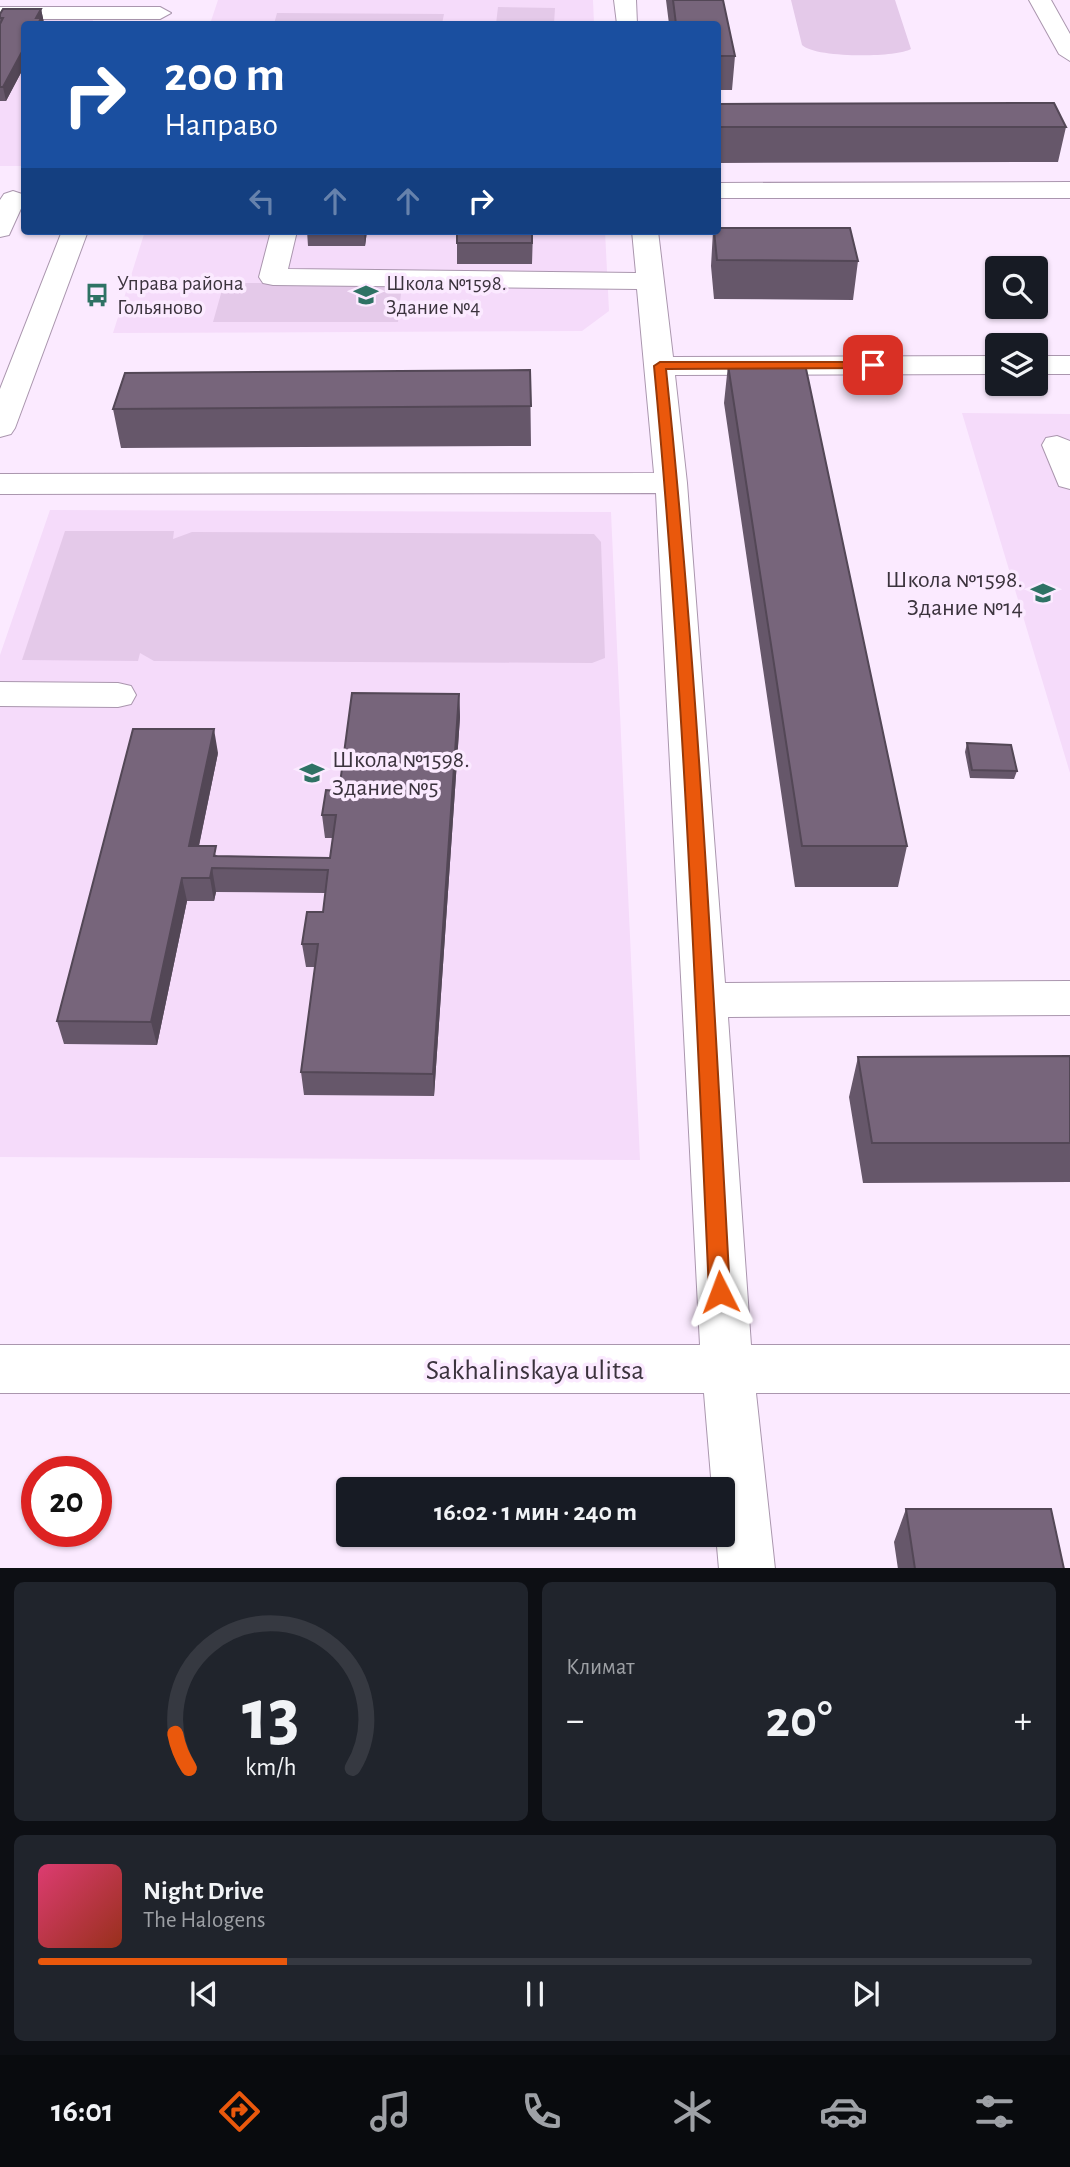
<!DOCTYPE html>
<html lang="ru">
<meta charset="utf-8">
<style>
:root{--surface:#171b24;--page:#20242c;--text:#f1f3f6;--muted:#9ea1a6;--line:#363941;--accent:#ea580c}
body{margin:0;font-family:"Alegreya Sans",sans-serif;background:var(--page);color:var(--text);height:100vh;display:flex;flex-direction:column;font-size:26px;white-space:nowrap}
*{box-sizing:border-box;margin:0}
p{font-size:23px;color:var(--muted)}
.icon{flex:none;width:38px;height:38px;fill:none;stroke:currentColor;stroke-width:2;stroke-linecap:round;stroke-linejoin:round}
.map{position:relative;height:1568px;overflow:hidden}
.side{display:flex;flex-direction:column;gap:14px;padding:14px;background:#0d0f14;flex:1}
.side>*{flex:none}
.guide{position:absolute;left:21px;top:21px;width:700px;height:214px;border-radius:7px;box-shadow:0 2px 5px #0004;background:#1a4fa0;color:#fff;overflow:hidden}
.tools{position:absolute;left:985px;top:256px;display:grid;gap:14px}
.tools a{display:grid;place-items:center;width:63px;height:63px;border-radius:7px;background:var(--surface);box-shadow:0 2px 5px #0004;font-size:35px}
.speed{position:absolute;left:21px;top:1456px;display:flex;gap:14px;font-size:35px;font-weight:700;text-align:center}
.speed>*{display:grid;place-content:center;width:91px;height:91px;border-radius:50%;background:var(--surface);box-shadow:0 2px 5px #0004;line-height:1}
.speed .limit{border:10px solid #d22;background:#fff;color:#111}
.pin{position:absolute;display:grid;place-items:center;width:60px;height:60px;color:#fff;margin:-30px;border-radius:14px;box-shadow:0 4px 10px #0006}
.me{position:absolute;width:77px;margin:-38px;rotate:357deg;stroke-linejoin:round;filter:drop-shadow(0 0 5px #0008)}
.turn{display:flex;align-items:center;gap:24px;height:147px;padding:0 28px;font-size:32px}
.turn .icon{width:91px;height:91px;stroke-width:2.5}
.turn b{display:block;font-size:49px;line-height:60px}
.lanes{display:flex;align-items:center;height:66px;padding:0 28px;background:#0003;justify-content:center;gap:35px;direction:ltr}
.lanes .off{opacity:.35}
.big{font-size:52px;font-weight:700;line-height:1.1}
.side .card{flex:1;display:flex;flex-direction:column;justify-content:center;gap:10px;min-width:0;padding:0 24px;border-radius:10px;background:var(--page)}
.side .dial{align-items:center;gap:0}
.dial svg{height:182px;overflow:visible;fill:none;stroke:var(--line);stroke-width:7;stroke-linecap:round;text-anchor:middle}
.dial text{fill:var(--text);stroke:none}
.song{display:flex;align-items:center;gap:21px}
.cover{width:84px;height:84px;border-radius:10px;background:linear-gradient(135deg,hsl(340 70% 55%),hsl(10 70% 35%))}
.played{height:7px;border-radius:4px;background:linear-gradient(90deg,var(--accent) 25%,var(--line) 25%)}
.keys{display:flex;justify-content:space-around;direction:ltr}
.heat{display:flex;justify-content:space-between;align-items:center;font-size:38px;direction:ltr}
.side .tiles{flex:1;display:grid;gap:14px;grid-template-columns:1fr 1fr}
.card:last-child{grid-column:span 2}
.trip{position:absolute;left:336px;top:1477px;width:399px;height:70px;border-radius:7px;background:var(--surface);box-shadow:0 2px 5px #0004;font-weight:700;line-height:70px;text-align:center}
.tab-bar{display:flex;height:112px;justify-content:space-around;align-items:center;background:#090b0e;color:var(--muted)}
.tab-bar .icon{width:49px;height:49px}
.tab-bar .current{color:var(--accent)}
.tab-bar b{font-size:32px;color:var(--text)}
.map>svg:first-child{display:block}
.built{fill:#f5dbfa}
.green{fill:#e4c9e9}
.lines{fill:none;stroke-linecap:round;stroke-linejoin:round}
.minor-casing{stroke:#aa96ae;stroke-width:2}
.minor{fill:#fff;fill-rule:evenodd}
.wall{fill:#66576a}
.shaded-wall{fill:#534756}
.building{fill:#77657b;stroke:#534756;stroke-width:2}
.route{fill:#ea580c;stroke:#983908;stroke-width:2}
.labels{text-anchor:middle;stroke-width:7;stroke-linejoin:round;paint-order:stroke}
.far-poi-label{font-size:21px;fill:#3b333d;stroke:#fbeaff;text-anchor:start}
.poi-label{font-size:24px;fill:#3b333d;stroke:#fbeaff;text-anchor:end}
.near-street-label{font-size:28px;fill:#3b333d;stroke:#fbeaff}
</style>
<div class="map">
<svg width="1070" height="1569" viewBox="0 0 1070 1569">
<rect width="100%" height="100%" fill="#fbeaff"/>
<path class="built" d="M218,0H593L594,24H210Z
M0,8L97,13L91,24H24V166H0Z
M145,231H605L609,311L582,331L113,333Z
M962,413L1070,414V773Z
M50,510L611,512L640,1160L0,1157V655Z"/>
<path class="green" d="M791,0H895L911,49C895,58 815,58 802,45Z
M498,7L555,8L554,24H496Z
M277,13L444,14L442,24H274Z
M224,283H402L398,322H213Z
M65,531H174L173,539L192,532L594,534L601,542L605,658L592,663L154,661L140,653L138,661L22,660Z"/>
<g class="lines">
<g class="minor-casing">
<path id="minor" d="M614,0H636L637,24H617Z
M1029,0H1051L1070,34V61L1059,54Z
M0,7H160L171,13L160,19H0Z
M1070,182V198H718V183Z
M13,191L22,194L24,202L9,235L0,237V200L4,194Z
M62,231H88L15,428L11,434L0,437V389Z
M271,231H297L288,269L636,273L632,231H658L673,357L998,356V374L675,375L687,483L725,983L1070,981V1015L728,1017L751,1345H1070V1393H756L775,1569H719L716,1535H723V1489H712L704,1393H0V1345H700L656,493L0,494V474L654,473L637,289L273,285L263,283L259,277Z
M1036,356H1070V374H1036Z
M1057,436L1070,441V489L1059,486L1042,445L1046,438Z
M0,682L118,683L131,686L136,695L131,704L118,707L0,706Z"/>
</g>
<use href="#minor" class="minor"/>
</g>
<path class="wall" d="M666,0H723L735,56L732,90H718V24H669Z
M41,9L44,23L43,24H24V67L6,101H0V14Z
M718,104L1066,127L1058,162L718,163Z
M307,231H367L365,246H308Z
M533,231L532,264H457V243Z
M713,231L858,261L853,300L714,299L711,266Z
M728,365L907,846L898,887H795L724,403Z
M530,370L531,446L121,448L113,409Z
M459,694L460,717L434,1096L304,1095L301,1072L315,967H306L302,944L323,912L325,893L216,892L214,901H187L157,1045L64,1044L57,1021L218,753L199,846L218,856L330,858L333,838H325L322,815L339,791Z
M967,743L1017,771L1014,779L970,778L965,752Z
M1070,1056V1182L863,1183L849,1097L858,1057Z
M906,1509L1064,1569H898L894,1542Z"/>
<path class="shaded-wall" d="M41,9L44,23L43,24H38L36,18Z
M24,48V67L6,101L3,87Z
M364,231H367L365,246Z
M459,694L460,717L434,1096L433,1074Z
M214,729L218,753L194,869L189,846Z
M212,868L216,892L214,901L210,878Z
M182,878L187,901L157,1045L151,1022Z"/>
<path class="building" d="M673,0H723L735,56H718V24H676Z
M3,9H41L36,18H41L38,24H24V48L3,87H0V24L3,18H0V14Z
M1054,103L1066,127H718V104Z
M718,228H850L858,261L717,260L714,231H718Z
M457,231H532V243H457Z
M805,364L907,846H802L728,365Z
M530,370L531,406L113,409L125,373Z
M352,693L459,694L433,1074L301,1072L318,944H302L307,912H323L328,870L212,868L210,878H182L151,1022L57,1021L133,729H214L189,846H216L214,856L330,858L336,815H322L326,790L339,791Z
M967,743L1011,745L1017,771L972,770Z
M1070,1056V1143H872L858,1057Z
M906,1509H1051L1064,1569H915Z"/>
<path class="route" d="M873,362L878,363V368L666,369C698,676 713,984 730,1292L727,1298L720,1301L712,1298L709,1292C695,983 683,673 654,366L660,362Z"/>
<defs>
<g id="bus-bare" transform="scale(1.89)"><path d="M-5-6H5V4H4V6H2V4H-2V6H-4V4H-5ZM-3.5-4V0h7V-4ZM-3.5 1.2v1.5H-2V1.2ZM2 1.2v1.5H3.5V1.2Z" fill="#2e7264" stroke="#fbeaff" stroke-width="2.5" paint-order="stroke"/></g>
<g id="school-bare" transform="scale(1.89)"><path d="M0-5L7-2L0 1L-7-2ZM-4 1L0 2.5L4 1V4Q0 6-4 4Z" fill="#2e7264" stroke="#fbeaff" stroke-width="2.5" paint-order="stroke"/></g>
</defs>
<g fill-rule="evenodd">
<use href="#bus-bare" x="97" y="295"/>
<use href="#school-bare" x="366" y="295"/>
<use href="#school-bare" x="1043" y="593"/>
<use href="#school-bare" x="312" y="773"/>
</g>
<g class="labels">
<g class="far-poi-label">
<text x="117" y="290">Управа района<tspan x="117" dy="24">Гольяново</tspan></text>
<text x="386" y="290">Школа №1598.<tspan x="386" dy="24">Здание №4</tspan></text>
</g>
<g class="poi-label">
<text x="1023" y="587">Школа №1598.<tspan x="1023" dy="28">Здание №14</tspan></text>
<text x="332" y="767" text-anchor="start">Школа №1598.<tspan x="332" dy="28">Здание №5</tspan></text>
</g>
<g class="near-street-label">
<text x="535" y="1379">Sakhalinskaya ulitsa</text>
</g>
</g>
</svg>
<div class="tools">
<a><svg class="icon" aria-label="search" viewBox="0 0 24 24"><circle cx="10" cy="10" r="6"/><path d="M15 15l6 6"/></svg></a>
<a><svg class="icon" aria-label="layers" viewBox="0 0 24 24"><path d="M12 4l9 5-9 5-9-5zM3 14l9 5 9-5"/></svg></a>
</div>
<div class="speed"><div class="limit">20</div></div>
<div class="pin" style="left:873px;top:365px;background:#d93025"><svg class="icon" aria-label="arrive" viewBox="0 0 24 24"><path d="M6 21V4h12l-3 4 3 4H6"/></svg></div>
<svg class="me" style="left:720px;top:1292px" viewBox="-20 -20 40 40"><path d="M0-17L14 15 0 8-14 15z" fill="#ea580c" stroke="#fff" stroke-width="4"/></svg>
<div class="trip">16:02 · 1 мин · 240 m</div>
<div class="guide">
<div class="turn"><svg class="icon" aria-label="right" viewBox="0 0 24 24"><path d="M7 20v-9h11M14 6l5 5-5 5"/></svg><div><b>200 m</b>Направо</div></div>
<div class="lanes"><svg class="icon off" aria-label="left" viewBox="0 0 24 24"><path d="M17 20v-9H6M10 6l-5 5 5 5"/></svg><svg class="icon off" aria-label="ahead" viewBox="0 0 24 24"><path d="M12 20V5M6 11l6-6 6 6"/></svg><svg class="icon off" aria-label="ahead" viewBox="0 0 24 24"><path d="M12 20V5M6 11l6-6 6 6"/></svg><svg class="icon" aria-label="right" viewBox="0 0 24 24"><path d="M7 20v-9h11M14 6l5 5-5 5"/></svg></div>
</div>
</div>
<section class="side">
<div class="tiles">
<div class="card dial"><svg viewBox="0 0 100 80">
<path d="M14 69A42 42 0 1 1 86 69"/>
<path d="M14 69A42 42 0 0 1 8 54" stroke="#ea580c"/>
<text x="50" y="56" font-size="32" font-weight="700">13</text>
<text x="50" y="72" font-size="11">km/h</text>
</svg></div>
<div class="card"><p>Климат</p>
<div class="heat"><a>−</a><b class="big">20°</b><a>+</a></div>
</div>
<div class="card">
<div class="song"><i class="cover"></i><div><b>Night Drive</b><p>The Halogens</p></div></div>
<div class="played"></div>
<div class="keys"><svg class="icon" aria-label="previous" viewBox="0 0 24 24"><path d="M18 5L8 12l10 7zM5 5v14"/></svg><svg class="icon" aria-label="pause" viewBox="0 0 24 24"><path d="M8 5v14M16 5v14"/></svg><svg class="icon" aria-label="next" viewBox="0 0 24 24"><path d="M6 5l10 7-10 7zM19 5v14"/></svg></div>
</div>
</div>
</section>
<nav class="tab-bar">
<b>16:01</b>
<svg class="icon current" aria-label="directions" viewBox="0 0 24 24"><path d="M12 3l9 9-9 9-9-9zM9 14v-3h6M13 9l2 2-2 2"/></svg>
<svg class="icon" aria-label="music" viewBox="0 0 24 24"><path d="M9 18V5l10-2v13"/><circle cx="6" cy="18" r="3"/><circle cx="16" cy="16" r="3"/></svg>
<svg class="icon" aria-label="phone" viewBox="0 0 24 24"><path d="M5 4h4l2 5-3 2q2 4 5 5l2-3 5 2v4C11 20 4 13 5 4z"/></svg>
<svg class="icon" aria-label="climate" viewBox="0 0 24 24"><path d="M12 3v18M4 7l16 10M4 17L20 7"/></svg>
<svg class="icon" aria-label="car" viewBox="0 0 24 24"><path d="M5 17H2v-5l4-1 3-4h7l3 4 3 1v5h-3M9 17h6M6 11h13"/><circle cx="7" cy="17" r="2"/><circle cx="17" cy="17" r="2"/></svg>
<svg class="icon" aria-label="filters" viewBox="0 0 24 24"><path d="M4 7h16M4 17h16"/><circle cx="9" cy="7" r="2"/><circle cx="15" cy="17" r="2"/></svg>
</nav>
